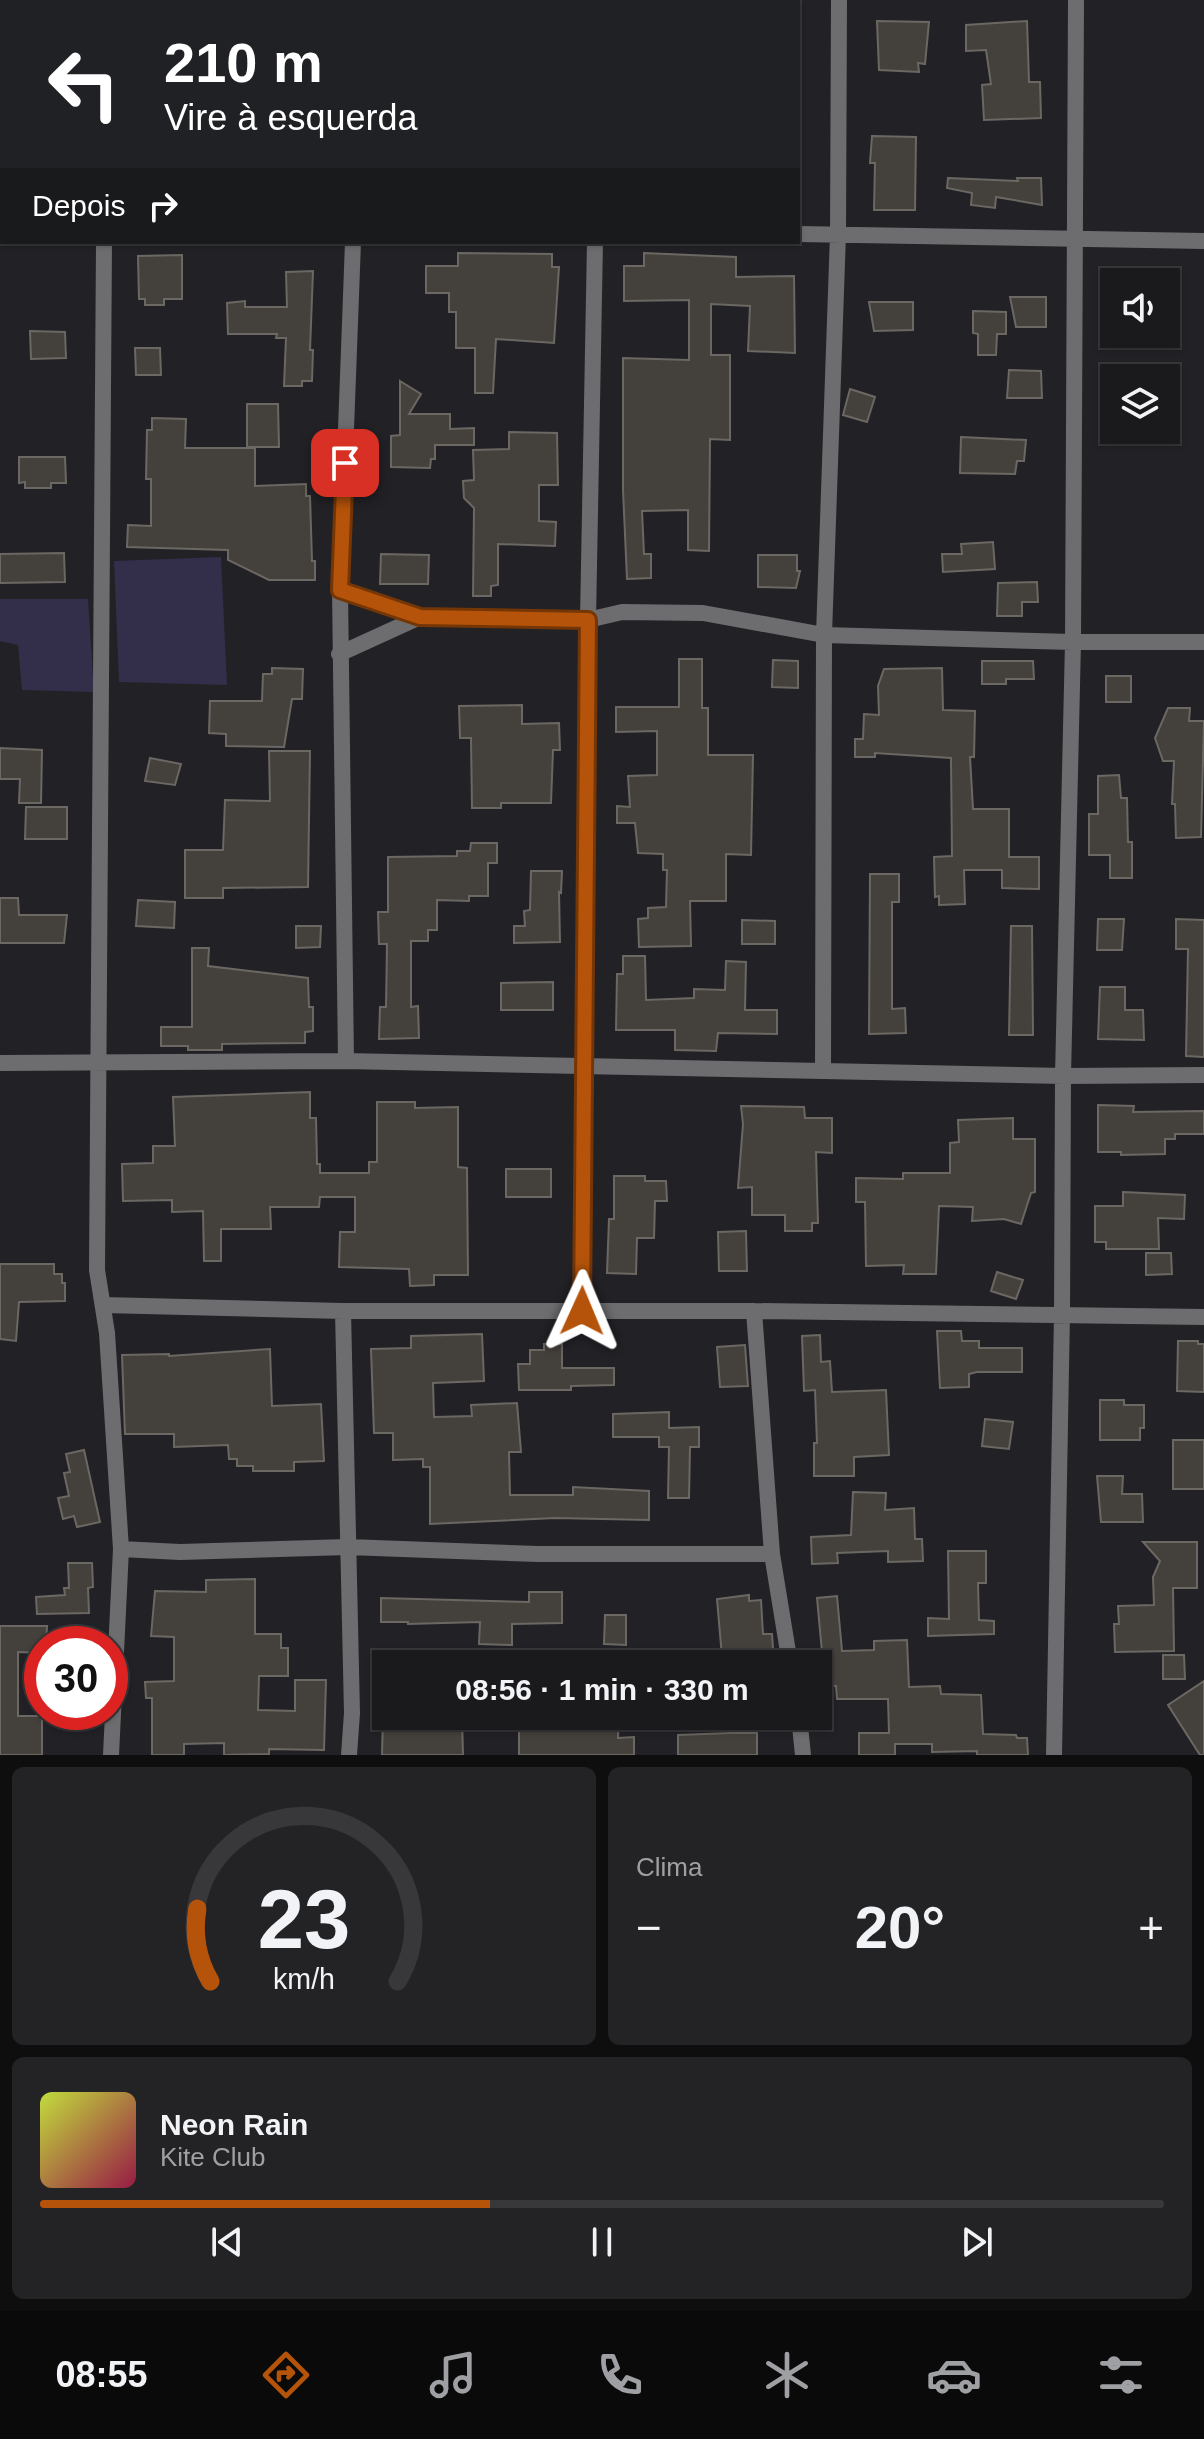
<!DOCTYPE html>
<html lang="pt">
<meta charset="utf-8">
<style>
:root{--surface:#1a191c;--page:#232225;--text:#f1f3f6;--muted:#9fa0a3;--line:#38383b;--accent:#b45309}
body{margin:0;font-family:Arial,sans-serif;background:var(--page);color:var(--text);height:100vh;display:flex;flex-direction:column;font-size:30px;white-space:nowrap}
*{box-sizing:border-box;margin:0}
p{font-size:26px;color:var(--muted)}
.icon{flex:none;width:44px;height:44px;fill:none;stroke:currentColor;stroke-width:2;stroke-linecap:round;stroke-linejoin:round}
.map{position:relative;height:1755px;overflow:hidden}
.details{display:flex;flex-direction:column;gap:12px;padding:12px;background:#0e0e0f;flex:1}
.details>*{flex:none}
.top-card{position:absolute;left:0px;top:0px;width:800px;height:244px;box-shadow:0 2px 6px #0004,0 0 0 2px var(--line);background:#202124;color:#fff;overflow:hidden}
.controls{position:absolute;left:1100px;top:268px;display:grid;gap:16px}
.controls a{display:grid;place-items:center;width:80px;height:80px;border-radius:0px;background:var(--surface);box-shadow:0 2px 6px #0004,0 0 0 2px var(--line);font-size:40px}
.speed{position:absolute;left:24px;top:1626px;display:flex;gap:16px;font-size:40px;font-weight:700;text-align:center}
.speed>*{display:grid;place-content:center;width:104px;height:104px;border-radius:50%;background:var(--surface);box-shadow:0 2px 6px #0004,0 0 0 2px var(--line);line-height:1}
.speed .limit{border:12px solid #d22;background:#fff;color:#111}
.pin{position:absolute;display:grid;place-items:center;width:68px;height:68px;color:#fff;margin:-34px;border-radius:16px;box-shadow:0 4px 12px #0006}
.me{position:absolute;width:88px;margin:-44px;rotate:1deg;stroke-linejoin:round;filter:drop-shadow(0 0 6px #0008)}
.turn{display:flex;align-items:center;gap:28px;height:168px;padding:0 32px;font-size:36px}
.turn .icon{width:104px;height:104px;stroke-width:2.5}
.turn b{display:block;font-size:56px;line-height:68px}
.then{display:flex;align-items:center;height:76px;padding:0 32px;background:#0003;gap:16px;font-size:30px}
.big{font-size:60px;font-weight:700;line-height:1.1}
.details .card{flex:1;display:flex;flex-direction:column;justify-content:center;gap:12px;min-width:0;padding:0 28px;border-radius:12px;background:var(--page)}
.details .dial{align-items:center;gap:0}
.dial svg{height:208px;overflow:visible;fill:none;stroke:var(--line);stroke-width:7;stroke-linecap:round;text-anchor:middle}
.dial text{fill:var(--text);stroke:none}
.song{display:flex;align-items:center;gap:24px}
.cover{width:96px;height:96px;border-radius:12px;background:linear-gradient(135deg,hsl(70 70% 55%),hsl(340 70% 35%))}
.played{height:8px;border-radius:4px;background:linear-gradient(90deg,var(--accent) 40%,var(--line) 40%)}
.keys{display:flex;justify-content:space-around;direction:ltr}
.heat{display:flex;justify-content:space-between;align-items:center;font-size:44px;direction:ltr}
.details .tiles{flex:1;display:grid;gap:12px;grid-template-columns:1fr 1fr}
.card:last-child{grid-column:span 2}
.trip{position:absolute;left:372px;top:1650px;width:460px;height:80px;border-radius:0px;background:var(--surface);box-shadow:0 2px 6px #0004,0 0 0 2px var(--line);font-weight:700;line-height:80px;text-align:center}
.tab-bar{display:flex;height:128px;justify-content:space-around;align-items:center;background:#0a0a0b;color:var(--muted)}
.tab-bar .icon{width:56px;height:56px}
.tab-bar .on{color:var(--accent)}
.tab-bar b{font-size:36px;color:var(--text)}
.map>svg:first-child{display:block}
.green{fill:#332e49}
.building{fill:#44403c;stroke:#6b6762;stroke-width:2}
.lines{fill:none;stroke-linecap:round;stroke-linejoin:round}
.street{stroke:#6d6d70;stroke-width:16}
.route-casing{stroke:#753606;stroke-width:20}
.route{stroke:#b45309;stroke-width:14}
</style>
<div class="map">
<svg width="1204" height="1755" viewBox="0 0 1204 1755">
<rect width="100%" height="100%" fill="#222126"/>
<path class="green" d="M221,557L227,685L119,682L114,561Z
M0,599H88L94,692L22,690L18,645L0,641Z"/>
<path class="building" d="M877,21L929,22L925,64L918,63L919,72L879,70Z
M1027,21L1029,82H1040L1041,118L984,120L982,85L991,84L986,50L966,51V25Z
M872,136L916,137L915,210H874L875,163H870Z
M948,178L1018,181L1017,178H1041L1042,205L996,197L995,208L971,205L972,193L947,188Z
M458,253L552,254V267H559L554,343L496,339L493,393H475V348H456V312H449V293H426V266H458Z
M644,253L736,257V277L794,276L795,353L748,351L750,306L711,304V355H730V440L710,439L709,551L688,550V510L642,511L644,554H651V578L627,579L623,490V358L689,360V300L624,301V266H644Z
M182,255V299H164V305H145V299H139L138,256Z
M313,271L310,350H313L312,381H302V386H284L286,338H276L277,334H228L227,303L245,301V307H287L286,272Z
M1010,297H1046V327H1016Z
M869,302H913V330L874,331Z
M973,311L1006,312V334H997L996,355H978V334L973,333Z
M30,331L65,332L66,358L31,359Z
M135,348H160L161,375H136Z
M1009,370L1041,371L1042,398H1007Z
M400,381L421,394L409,414H450V429L474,428V445H435V459H431L430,468L391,467V436L400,435Z
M850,389L875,397L867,422L843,415Z
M247,404H278L279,447H247Z
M152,418L186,419L185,448H255V486L306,484V496H310L312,561H315V580H269L228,560V550L127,547L128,525L151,526V479H146L147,430H152Z
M509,432L557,433L558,485H539V521L556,522L555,546L498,544V585L491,586V596H473L474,508L464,498L463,481L474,480L473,450L509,449Z
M961,437L1026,440L1024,461H1017L1015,474L960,473Z
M19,457H65L66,483H51V488H25V482L19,483Z
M993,542L995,569L943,572L942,554H962L961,544Z
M64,553L65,582L0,583V554Z
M381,554L429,555L428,584H380Z
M758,555H797V571H800L796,588L758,587Z
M1037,582L1038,602H1022V616H997L998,583Z
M679,659H702V708H708V755H753L751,855L726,854V901H690L691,946L639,947L638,919L648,918V908L666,907L667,870H663V854L638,853L635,823H617V806L630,807L628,776L657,775V731L616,732V707H679Z
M773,660L798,661V688L772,687Z
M982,661H1033L1034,679H1006V684H982Z
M272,668L303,669L302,699H292L284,747L226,746V734L209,733L210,701H262L263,674H272Z
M942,668L943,710L975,711L974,757H970L973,809H1009V857H1039V889L1002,888V870H964L965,904L939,905V896L935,897L934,857L952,856L951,758L875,753V757H855V739H863L864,714L879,715L878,686L884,669Z
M1106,676H1131V702H1106Z
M522,705V724L559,723L560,750H553L551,803H501V808H472L471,738H460L459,706Z
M1168,708H1190L1189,721H1204L1201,837L1176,838L1175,804H1172L1174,761H1163L1155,738Z
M0,748L42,750L41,803H19L20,779H0Z
M269,751H310L308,887L223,888V898H185V850H223L225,800L270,801Z
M150,758L181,764L175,785L145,781Z
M1119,775L1121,798H1127L1128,842H1132V878H1110V855H1089V814H1098V776Z
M26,807H67V839H25Z
M471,843H497V863H488V896H469V901L437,900V930H428V941H411V1007L418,1006L419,1038L379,1039L380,1007H386L387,944H379L378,912H388V857L457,856V851H470Z
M531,871H562L561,893L559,892L560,942L514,943V926H525L524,911L530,910Z
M870,874H899V902H892V1009L905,1008L906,1033L869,1034Z
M0,898H18L19,915H67L64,943H0Z
M138,900L175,902L174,928L136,926Z
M1098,919H1124L1122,950H1097Z
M1176,919L1204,920V1057L1186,1056L1188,949H1176Z
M742,920L775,921V944H742Z
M296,926H321L320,947L296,948Z
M1011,926H1032L1033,1035H1009Z
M192,948H209L208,966L308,978L309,1007H313V1031L305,1032V1043L222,1044V1050H188V1046H161V1027H192Z
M623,956H645L646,1000L694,998V989L725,990L726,961L746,962L745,1010H777V1034L718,1033L716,1051L675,1050V1030H616L617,974H623Z
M553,982V1010H501V983Z
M1100,987H1125V1010H1143L1144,1040L1098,1039Z
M310,1092V1118H316L317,1164H320V1173H369V1162H377V1102H415V1108L458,1107V1167L467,1168L468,1275H434V1285L410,1286L409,1269L339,1267L340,1232H355V1197H320L319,1207H270L271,1229H221V1261H204L203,1211L172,1212V1200L123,1201L122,1164L153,1163V1146H175L173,1097Z
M1098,1105L1134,1106L1133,1112L1204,1111V1134H1175V1139H1165V1154L1121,1155V1152H1098Z
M741,1106L804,1107L805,1118H832V1153L816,1152L818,1223H812V1231H785V1215H752V1187L738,1188L743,1124Z
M1013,1118V1139H1035V1192L1031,1193L1021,1224L1004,1219L972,1221L973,1207L939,1206L936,1274H903L904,1265L866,1266L865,1202H856V1178L903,1179V1173H950V1143L959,1142L958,1120Z
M506,1169H551V1197H506Z
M614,1176H645V1181H666L667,1201H655L654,1238H637L636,1274L607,1273L609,1219H614Z
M1123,1192L1185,1195L1184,1219L1158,1218L1159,1249H1106V1242H1095V1206H1123Z
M746,1231L747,1271H719L718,1232Z
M1146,1253H1171L1172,1274L1146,1275Z
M0,1264H54V1274H62V1283H65V1301L19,1302L16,1341L0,1339Z
M997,1272L1023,1280L1016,1299L991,1291Z
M937,1331H961L962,1341H979V1348H1022V1372H977L969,1374V1387L940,1388Z
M482,1334L484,1381L433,1383L434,1417L472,1416L471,1405L517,1403L521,1452H509L510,1495H573V1487L649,1491V1520L555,1518L430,1524V1467H423V1459L393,1460V1433H374L371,1349L411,1348V1336Z
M820,1335L821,1362L830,1361L832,1392L886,1390L889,1455L854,1457V1476H814V1443H817L815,1390L804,1391L802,1336Z
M1178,1341H1198V1344H1204V1392L1177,1391Z
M544,1344H562V1368H614V1385L571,1386V1390H519L518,1364H530V1350H544Z
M745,1345L748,1386L720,1387L717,1347Z
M270,1349L272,1406L321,1404L324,1461L294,1462V1471H253V1466H237V1459H229L228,1445L174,1447V1434H125L122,1355L169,1354V1356Z
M1100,1400H1124V1405H1144V1428H1140V1440H1100Z
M669,1412V1428L699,1427V1447H690L689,1498H668L669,1447H659V1437H613V1414Z
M985,1419L1013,1422L1009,1449L982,1446Z
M1173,1440H1204V1489H1173Z
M84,1450L100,1522L77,1527L74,1516L63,1519L58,1498L69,1496L64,1473L70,1472L66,1454Z
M1097,1476H1123L1122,1494H1142L1143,1522H1101Z
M853,1492L886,1493L885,1510L914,1508L915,1539H922L923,1561L888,1562V1551L837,1553L838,1563L812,1564L811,1537L851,1535Z
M1143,1542H1197V1588H1173L1174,1651L1115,1652L1114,1624H1119L1118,1606L1154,1605L1153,1577L1160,1561Z
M948,1551H986V1583H978L979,1620L994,1621V1634L928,1636V1618L949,1619Z
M68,1563H92L93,1587L88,1588L89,1613L37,1614L36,1597L65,1595L64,1588H69Z
M255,1579V1634H281V1648H288V1676H259L258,1710L295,1711V1680H326L324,1750L269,1749V1754L224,1755V1743L184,1744V1755H152V1698H146L145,1682L174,1681V1637L151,1636L155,1591L206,1592V1580Z
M529,1592H562V1623L512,1624V1645L479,1644L480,1622L408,1624V1622H381V1598L529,1602Z
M749,1595V1601L761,1600L763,1634H772L774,1664H738L737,1656L722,1657L717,1599Z
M837,1596L842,1651L874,1650V1641L907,1640L909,1687L940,1686L941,1694L981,1695L983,1734L1016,1735L1017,1738H1027L1028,1755H977V1751L932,1752V1744H895V1755H859V1733H889L888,1699H837L836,1686H822L820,1678L818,1653L822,1652L817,1598Z
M605,1615H626V1645L604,1644Z
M0,1626H47L46,1644H42V1653L18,1652V1716H42V1755H0Z
M1163,1655H1184L1185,1679H1163Z
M1204,1681V1755H1200L1168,1705Z
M383,1716L462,1717L463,1755H382Z
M519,1716H619L618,1738L634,1737V1755H519Z
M731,1733H757V1755H678V1735Z"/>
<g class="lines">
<path class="street" d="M110,2V0
M357,2V0
M596,2V0
M0,225H2
M798,234L1204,241
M104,242L97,1270L107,1333L121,1549L111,1755
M340,590L420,617L588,620L622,612L703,613L824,635L1073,642H1204
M339,654L420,617
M346,1061L340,590L353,242
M0,1063L346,1061L1063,1076L1204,1075
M823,1069L824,635L838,234L839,0
M103,1305L343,1311H754L1204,1317
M343,1311L352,1713L349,1755
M582,1311L588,620L595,242
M754,1311L772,1554L790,1664
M121,1549L180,1552L348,1547L538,1554H772
M799,1716L803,1755
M1054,1755L1062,1314L1063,1076L1073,642L1076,0"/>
</g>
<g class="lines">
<g class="route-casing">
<path id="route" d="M345,463L340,590L420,617L588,620L582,1311"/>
</g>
<use href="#route" class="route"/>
</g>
</svg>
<div class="controls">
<a><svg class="icon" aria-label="sound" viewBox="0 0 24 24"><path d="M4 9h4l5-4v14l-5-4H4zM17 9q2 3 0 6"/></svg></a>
<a><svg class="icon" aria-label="layers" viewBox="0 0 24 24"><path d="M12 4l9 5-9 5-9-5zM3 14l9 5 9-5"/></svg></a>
</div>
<div class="speed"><div class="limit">30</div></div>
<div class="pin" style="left:345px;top:463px;background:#d93025"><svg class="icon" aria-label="arrive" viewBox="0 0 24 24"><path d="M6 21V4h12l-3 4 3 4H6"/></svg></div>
<svg class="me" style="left:582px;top:1311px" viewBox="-20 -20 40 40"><path d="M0-17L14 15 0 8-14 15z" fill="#b45309" stroke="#fff" stroke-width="4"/></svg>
<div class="trip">08:56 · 1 min · 330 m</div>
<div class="top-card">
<div class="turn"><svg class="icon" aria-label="left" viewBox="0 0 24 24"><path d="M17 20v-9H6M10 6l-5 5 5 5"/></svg><div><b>210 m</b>Vire à esquerda</div></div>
<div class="then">Depois<svg class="icon" aria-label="right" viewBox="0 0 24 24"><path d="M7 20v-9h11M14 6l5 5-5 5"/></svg></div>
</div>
</div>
<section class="details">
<div class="tiles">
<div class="card dial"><svg viewBox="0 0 100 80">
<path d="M14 69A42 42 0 1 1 86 69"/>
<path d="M14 69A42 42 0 0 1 9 41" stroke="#b45309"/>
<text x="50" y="56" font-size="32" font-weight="700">23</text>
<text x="50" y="72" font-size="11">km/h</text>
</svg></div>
<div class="card"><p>Clima</p>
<div class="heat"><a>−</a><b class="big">20°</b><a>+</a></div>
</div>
<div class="card">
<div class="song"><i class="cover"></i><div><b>Neon Rain</b><p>Kite Club</p></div></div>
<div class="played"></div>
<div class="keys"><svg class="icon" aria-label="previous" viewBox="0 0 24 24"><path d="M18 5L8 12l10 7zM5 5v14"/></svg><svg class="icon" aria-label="pause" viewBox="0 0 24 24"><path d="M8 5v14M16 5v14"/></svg><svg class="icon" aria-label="next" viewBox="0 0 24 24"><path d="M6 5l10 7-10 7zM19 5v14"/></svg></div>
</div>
</div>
</section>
<nav class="tab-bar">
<b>08:55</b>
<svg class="icon on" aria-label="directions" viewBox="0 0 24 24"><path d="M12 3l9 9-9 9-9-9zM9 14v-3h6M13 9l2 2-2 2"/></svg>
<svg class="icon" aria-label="music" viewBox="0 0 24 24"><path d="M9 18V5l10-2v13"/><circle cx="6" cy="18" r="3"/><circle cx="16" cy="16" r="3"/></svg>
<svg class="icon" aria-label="phone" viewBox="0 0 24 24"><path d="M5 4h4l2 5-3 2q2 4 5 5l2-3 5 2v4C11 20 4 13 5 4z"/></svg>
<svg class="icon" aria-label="climate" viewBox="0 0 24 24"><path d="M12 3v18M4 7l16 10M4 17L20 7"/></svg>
<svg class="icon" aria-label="car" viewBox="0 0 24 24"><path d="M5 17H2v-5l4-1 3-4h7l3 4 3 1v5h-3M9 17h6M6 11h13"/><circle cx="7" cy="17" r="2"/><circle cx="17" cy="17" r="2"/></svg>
<svg class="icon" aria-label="filters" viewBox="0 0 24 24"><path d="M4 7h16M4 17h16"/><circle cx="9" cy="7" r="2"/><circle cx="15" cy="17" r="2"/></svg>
</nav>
